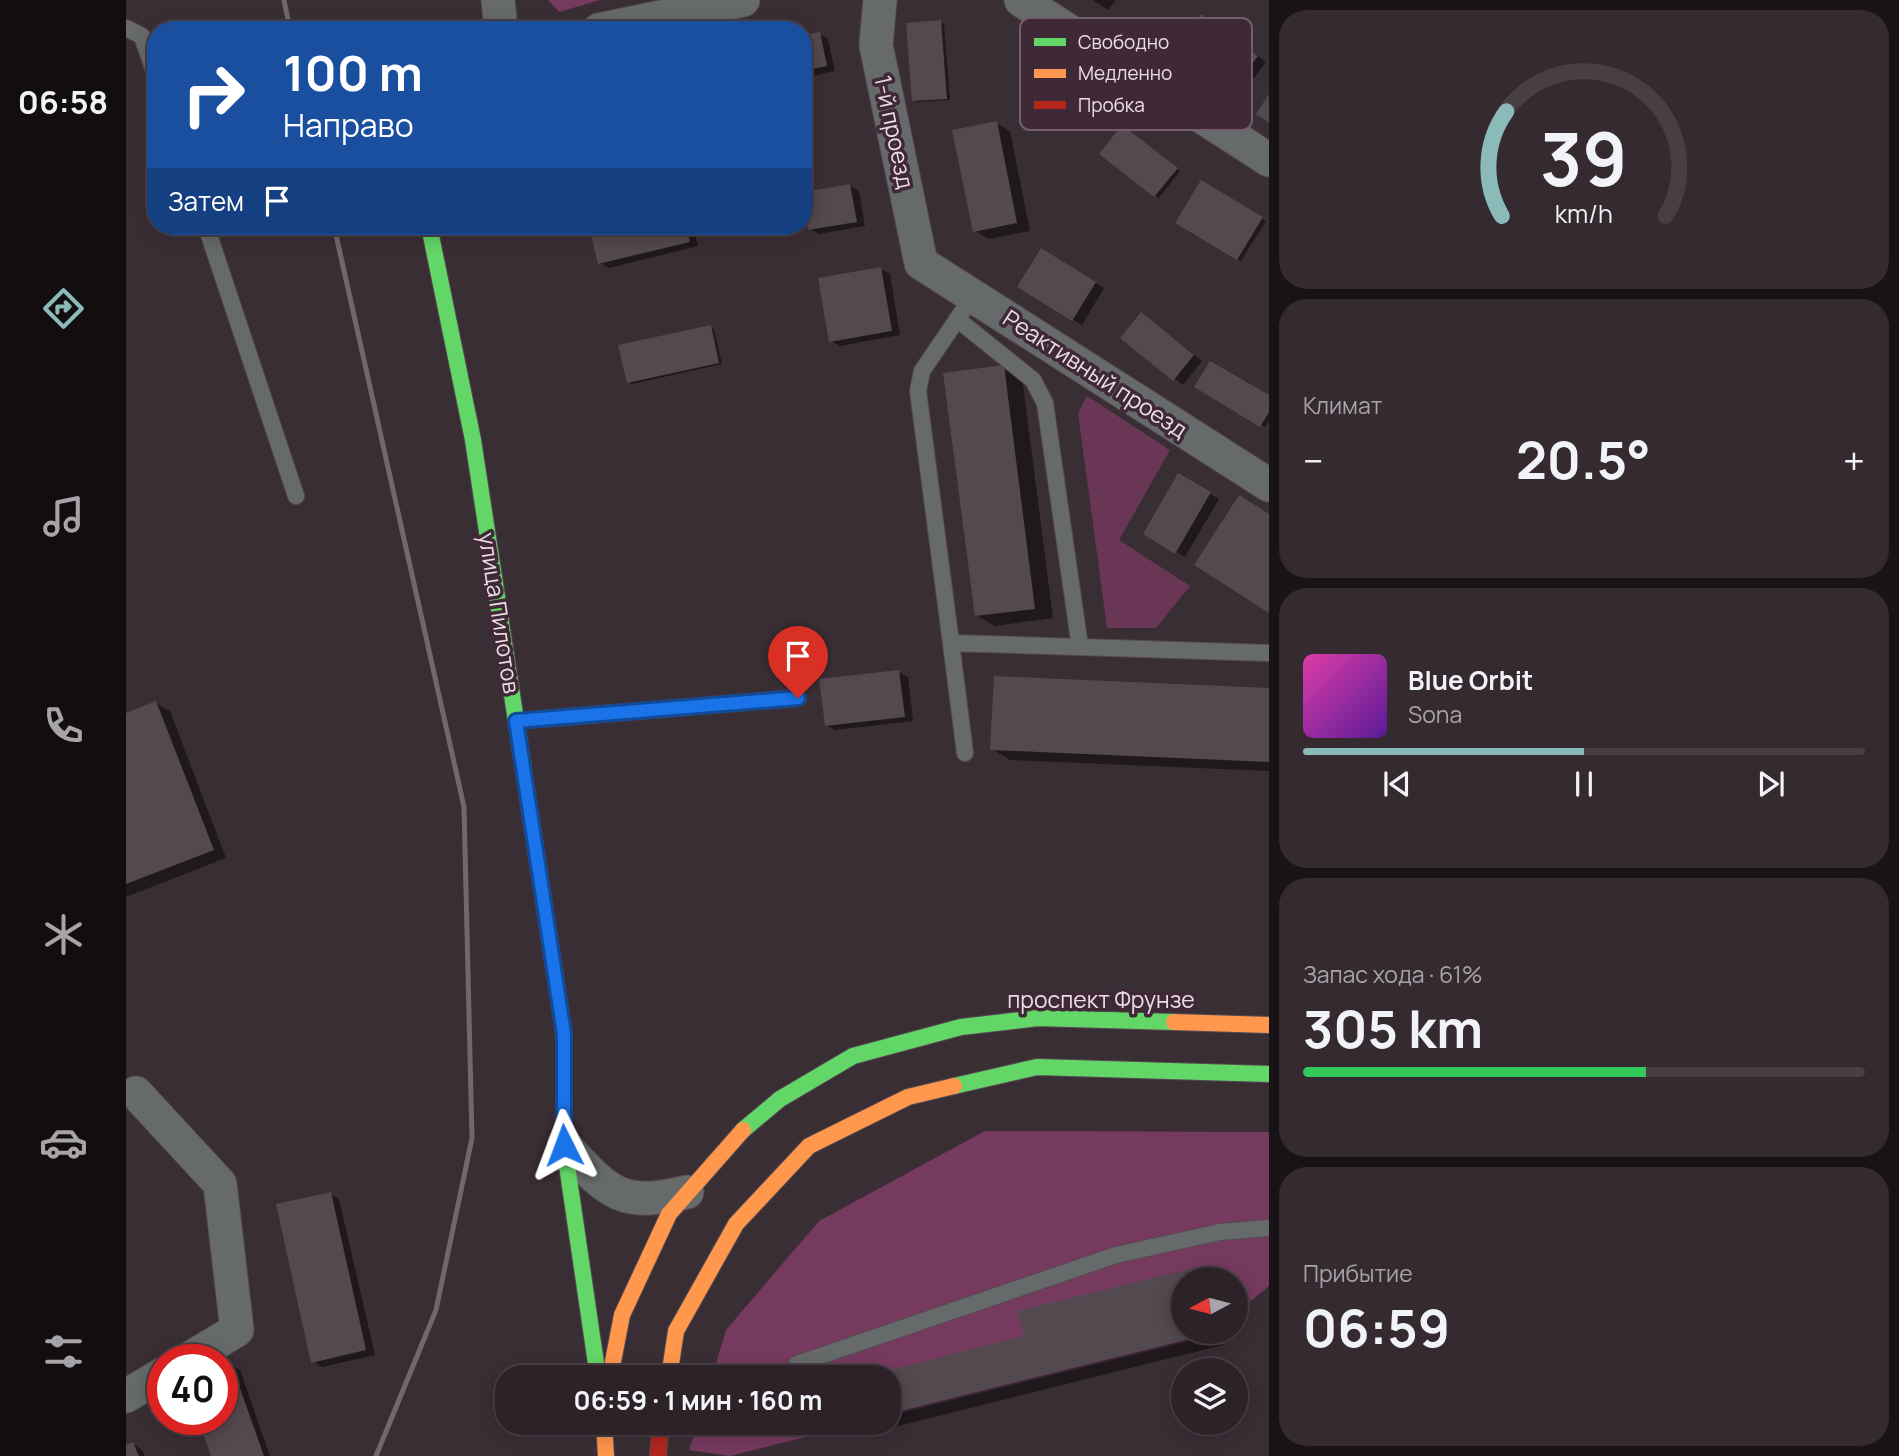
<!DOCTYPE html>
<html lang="ru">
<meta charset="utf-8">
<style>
:root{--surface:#2c2228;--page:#342a30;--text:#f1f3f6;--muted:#a6a4a8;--line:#483f45;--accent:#8bbbb9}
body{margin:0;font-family:Manrope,sans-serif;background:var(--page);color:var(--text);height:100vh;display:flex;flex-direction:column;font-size:26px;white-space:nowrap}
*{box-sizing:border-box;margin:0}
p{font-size:23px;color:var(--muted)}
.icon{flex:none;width:38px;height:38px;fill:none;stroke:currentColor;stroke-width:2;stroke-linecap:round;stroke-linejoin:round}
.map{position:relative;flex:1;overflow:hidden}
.details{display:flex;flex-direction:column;gap:10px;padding:10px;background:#181316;width:630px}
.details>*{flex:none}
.banner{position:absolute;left:21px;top:21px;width:665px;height:214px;border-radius:28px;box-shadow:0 4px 18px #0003,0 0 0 2px var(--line);background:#1a4fa0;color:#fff;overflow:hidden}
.needle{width:46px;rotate:263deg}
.buttons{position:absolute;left:1045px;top:1267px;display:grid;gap:14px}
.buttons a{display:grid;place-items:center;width:77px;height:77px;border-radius:50%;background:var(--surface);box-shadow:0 4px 18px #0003,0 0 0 2px var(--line);font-size:35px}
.speed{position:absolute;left:21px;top:1344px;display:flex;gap:14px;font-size:35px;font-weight:700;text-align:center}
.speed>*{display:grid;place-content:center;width:91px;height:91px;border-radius:50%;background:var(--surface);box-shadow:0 4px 18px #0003,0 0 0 2px var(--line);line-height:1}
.speed .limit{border:10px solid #d22;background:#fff;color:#111}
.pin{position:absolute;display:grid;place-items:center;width:60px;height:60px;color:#fff;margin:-72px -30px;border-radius:50% 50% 50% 0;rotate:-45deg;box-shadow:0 0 7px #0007}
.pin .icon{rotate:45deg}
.me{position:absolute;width:77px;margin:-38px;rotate:357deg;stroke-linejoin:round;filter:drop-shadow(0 0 5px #0008)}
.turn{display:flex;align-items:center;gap:24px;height:147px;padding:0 21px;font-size:32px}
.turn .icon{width:91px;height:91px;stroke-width:2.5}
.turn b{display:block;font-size:49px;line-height:60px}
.then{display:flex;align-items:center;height:66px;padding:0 21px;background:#0003;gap:14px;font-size:26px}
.big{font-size:52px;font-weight:700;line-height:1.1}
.details .tile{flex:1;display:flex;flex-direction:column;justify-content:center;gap:10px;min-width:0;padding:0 24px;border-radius:28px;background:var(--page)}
.details .dial{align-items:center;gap:0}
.dial svg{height:182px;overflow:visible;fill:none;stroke:var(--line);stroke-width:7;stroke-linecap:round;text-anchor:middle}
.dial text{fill:var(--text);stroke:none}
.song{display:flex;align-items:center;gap:21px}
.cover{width:84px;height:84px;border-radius:10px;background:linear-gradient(135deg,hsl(320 70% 55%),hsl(270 70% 35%))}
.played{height:7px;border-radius:4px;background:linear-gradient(90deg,var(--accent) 50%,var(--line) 50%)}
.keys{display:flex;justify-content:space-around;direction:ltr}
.heat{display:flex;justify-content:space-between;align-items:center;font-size:38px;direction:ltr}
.charge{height:10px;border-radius:5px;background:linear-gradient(90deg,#34c759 61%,var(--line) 0)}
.trip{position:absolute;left:369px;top:1365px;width:406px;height:70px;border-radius:28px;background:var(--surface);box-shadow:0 4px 18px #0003,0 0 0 2px var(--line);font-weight:700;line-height:70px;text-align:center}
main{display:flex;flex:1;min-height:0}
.tabs{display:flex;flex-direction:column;width:126px;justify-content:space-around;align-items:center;background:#120e10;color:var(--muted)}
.tabs .icon{width:49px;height:49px}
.tabs .current{color:var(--accent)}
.tabs b{font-size:32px;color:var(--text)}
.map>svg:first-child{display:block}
.green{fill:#693655}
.forest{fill:#763a5f}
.shadow{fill:#0007}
.building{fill:#53494f}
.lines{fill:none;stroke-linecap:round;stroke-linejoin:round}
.lane-casing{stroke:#564b51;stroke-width:18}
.street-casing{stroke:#564b51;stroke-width:35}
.fast-casing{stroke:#564b51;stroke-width:18}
.slow-casing{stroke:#564b51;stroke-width:18}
.jam-casing{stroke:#564b51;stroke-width:18}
.lane{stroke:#676a6b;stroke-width:16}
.street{stroke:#676a6b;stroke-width:33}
.fast{stroke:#63d668;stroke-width:16}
.slow{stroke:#ff974d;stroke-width:16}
.jam{stroke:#b3261e;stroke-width:16}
.rail{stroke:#6d696c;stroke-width:5}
.route-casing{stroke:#114b97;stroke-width:18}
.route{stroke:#1a73e8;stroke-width:12}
.labels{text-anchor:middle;stroke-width:7;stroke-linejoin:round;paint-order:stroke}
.street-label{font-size:23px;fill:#ecdde5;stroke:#3f2936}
.key{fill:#3f2936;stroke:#735f6b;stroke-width:2}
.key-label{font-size:19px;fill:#ecdde5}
</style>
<main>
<nav class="tabs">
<b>06:58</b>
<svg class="icon current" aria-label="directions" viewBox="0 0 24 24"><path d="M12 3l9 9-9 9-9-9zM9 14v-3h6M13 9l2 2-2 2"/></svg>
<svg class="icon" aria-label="music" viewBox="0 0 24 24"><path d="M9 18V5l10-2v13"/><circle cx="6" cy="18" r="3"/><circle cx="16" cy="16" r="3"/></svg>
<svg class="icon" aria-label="phone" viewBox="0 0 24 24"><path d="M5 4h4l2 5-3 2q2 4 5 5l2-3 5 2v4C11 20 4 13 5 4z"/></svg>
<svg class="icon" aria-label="climate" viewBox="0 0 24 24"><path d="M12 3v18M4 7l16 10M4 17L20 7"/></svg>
<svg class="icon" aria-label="car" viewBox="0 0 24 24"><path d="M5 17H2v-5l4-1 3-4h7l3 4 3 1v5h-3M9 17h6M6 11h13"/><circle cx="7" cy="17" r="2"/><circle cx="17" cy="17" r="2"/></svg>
<svg class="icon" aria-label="filters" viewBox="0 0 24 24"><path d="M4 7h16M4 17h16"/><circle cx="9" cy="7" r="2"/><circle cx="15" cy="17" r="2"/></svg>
</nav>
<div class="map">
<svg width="1143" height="1456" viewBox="0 0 1143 1456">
<rect width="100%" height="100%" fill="#3a2e35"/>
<path class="green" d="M961,396L1044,450L993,540L1064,586L1030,628H981L952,413Z"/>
<path class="forest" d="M422,0H474L433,12Z
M859,1131L1143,1132V1286L1110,1313V1279H1057V1332H1086L1080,1337L763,1416V1377H586L600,1330L693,1221Z
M572,1423H736L604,1456L563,1450Z"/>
<path class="shadow" d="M967,0H990L982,10Z
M1085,21L1140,62L1114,97L1050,51Z
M814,22L818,24L824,100L791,102L787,100Z
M693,34L702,39L709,71L677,78V37Z
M870,123L884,131L904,231L863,239L849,231Z
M1000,129L1054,171L1033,198L976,154Z
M1076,182L1140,221L1115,261L1051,222Z
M724,186L733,191L739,226L693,234L684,229Z
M567,226L572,246L483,268L474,263L465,227Z
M915,250L978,288L956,325L893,287Z
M755,269L764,274L774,335L714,346L705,341Z
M1016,314L1076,361L1057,385L996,338Z
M584,327L588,329L596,364L506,384L502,382Z
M877,367L896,377L927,618L869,626L850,615Z
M1071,387L1143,397V421L1139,427Z
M1052,475L1093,499L1059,557L1019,533Z
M773,672L782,677L787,721L709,730L700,725Z
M1143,690V771L884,760L866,749Z
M30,703L44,711L100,858L0,897V714Z
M204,1194L213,1199L249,1355L196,1367L187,1361Z
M1063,1271L1078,1279H1057V1332H1094L1097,1345L728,1437L710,1426L709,1423H763V1377H740L900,1338Z
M105,1365L114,1370L144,1456H87Z
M7,1444L16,1450L19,1456H0V1447Z"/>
<path class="building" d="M1075,14L1132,56L1104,93L1048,52Z
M815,20L821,99L786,101L780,23Z
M694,32L701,66L677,71V35Z
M1143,94V123L1130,114Z
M871,121L891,223L847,232L826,130Z
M996,125L1052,168L1028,197L973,154Z
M1075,180L1137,217L1111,260L1049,223Z
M724,184L731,222L682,230L677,192Z
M463,226H560L564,242L472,264Z
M915,248L970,282L946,321L891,287Z
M755,267L766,331L703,342L692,278Z
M1015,312L1068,355L1047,381L994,338Z
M585,325L593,363L501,383L492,345Z
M1084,361L1143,395V412L1134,427L1068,387Z
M878,365L909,609L849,616L817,373Z
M1052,473L1085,492L1049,554L1017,534Z
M1113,495L1143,514V613L1068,565Z
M773,670L779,717L699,726L693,679Z
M868,676L1143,688V762L864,750Z
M30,701L88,850L0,884V713Z
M205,1192L240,1350L185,1363L150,1204Z
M1064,1269L1066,1279H1057V1332H1079L1080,1335L763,1414V1377H737L898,1336L891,1311Z
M105,1363L138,1456H85L72,1419H96V1366Z
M7,1442L13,1456H0V1445Z"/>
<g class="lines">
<g class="lane-casing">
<path id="lane" d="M0,28L16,36L30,77
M80,226L170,496
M847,296L796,371L792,391L825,643L1143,653
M831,319L907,380L919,403L954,647
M825,643L839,753
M390,721L672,698
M671,1364L990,1255L1094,1232L1143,1228"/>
</g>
<g class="street-casing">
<path id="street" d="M372,0L375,30
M754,0L750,45L795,263L1143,485
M895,0L1143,160
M473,30L617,0
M10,1093L94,1184L111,1330L61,1360
M438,1145C483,1193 494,1208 561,1192
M0,1396L37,1374"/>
</g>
<g class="fast-casing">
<path id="fast" d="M303,226L347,440L398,773
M438,1076V1145L472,1377
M828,1086L911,1067L1143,1074
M617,1130L654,1099L727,1056L835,1027L912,1018L1048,1022"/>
</g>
<g class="slow-casing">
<path id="slow" d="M1048,1022L1143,1025
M484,1377L496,1315L543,1214L617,1130
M543,1377L550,1331L610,1224L683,1146L782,1097L828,1086
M478,1423L480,1456"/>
</g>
<g class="jam-casing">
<path id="jam" d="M398,773L438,1034V1076
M532,1456L535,1423"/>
</g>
<use href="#lane" class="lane"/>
<use href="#street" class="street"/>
<use href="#fast" class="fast"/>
<use href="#slow" class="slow"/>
<use href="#jam" class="jam"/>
<path class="rail" d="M158,0L164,30
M208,226L338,807L346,1138L310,1310L250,1456"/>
</g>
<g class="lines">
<g class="route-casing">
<path id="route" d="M438,1145V1034L390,721L672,698"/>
</g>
<use href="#route" class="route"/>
</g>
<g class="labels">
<g class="street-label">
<text transform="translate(768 132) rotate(78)" y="8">1-й проезд</text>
<text transform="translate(969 374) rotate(33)" y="8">Реактивный проезд</text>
<text transform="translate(373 613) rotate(81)" y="8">улица Пилотов</text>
<text x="975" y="1008">проспект Фрунзе</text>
</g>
</g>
<rect x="894" y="18" width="232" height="112" rx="10" class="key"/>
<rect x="908" y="38" width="32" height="8" fill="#63d668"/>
<rect x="908" y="69" width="32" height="9" fill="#ff974d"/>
<rect x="908" y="101" width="32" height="8" fill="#b3261e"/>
<g class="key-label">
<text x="952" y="49">Свободно</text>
<text x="952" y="80">Медленно</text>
<text x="952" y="112">Пробка</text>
</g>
</svg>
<div class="buttons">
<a><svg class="needle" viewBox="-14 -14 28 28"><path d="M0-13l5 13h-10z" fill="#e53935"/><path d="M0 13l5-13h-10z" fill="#a6a4a8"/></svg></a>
<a><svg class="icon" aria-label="layers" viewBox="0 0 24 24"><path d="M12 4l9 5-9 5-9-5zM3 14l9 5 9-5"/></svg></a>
</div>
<div class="speed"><div class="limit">40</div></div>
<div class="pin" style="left:672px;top:698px;background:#d93025"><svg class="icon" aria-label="arrive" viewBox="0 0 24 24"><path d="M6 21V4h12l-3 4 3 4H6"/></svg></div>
<svg class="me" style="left:438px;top:1145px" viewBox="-20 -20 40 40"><path d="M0-17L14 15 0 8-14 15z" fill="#1a73e8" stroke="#fff" stroke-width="4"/></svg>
<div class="trip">06:59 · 1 мин · 160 m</div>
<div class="banner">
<div class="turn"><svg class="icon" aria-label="right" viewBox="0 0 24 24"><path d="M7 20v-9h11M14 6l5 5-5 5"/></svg><div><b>100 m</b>Направо</div></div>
<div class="then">Затем<svg class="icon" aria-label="arrive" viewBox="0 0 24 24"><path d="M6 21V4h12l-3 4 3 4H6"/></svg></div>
</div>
</div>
<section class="details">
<div class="tile dial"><svg viewBox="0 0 100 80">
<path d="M14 69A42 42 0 1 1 86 69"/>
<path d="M14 69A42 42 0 0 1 16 23" stroke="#8bbbb9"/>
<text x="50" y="56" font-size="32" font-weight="700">39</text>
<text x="50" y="72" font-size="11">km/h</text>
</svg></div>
<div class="tile"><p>Климат</p>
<div class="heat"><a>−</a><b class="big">20.5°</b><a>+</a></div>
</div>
<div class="tile">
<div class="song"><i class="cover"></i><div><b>Blue Orbit</b><p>Sona</p></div></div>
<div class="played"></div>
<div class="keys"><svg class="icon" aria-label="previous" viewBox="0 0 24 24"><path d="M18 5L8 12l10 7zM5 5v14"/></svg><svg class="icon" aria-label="pause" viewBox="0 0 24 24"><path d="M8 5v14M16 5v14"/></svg><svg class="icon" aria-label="next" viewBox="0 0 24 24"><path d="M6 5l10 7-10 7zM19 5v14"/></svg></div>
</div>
<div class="tile"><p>Запас хода · 61%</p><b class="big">305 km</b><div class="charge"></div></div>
<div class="tile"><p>Прибытие</p><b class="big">06:59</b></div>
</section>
</main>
